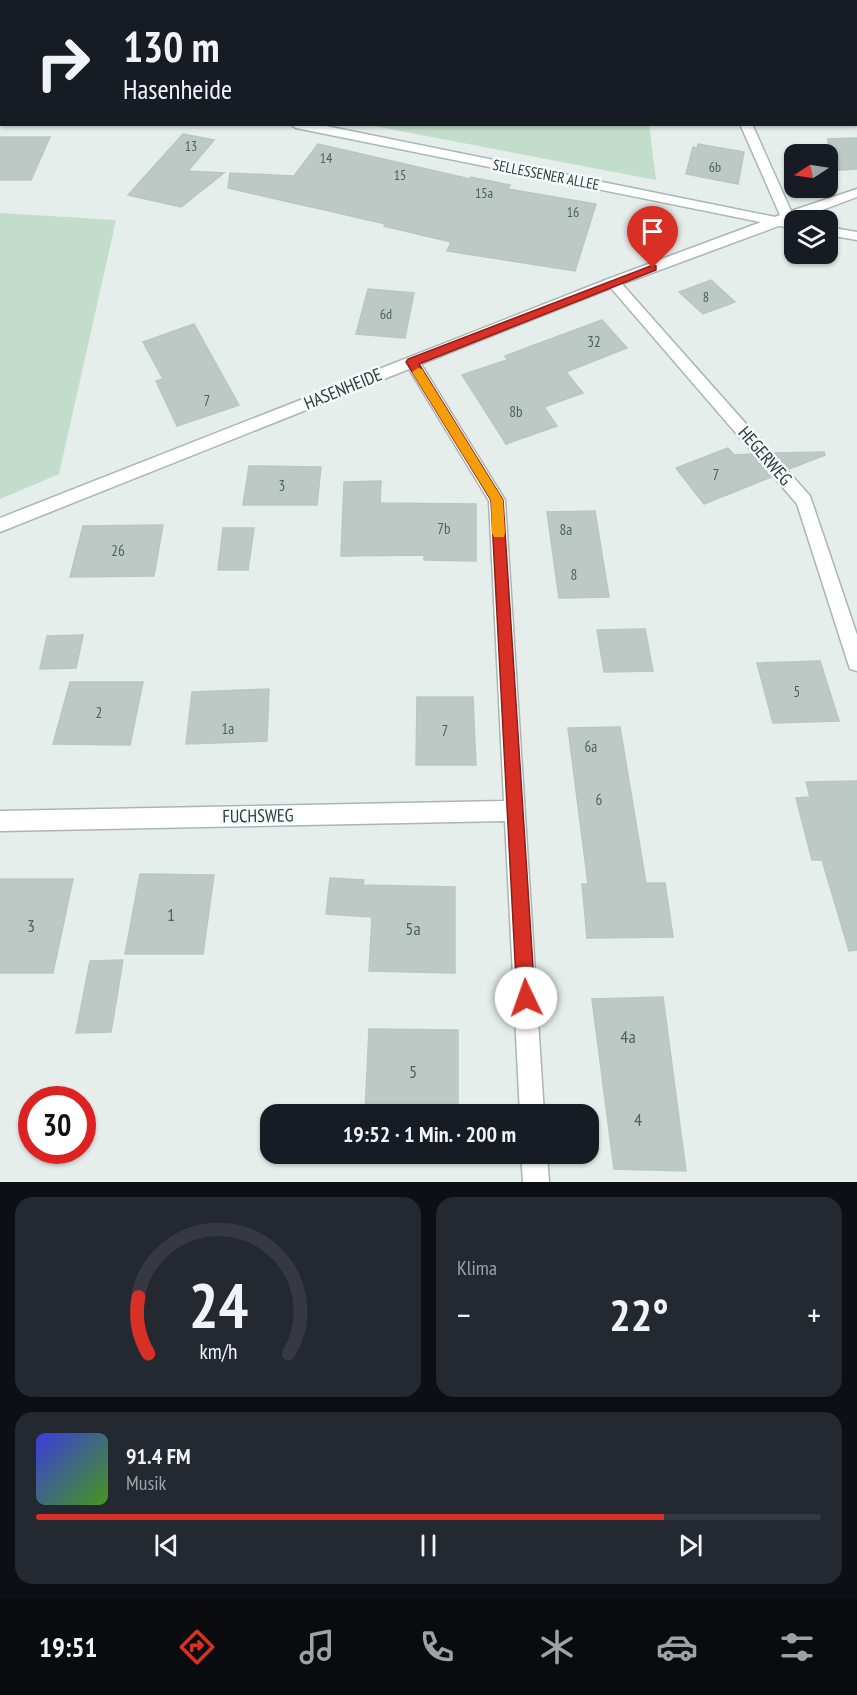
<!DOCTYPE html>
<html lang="de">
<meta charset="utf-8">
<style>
:root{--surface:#171b24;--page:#242831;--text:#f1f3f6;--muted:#9ea1a6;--line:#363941;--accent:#d93025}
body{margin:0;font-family:"PT Sans Narrow",sans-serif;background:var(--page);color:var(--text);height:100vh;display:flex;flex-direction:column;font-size:22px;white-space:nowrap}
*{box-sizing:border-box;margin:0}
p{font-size:20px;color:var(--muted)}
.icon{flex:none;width:33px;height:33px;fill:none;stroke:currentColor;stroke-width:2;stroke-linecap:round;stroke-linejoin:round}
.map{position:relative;height:1182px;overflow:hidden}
.drawer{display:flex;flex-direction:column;gap:15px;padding:15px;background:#0d0f14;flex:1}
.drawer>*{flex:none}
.guide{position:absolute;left:0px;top:0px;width:858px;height:126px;box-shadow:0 2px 4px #0004;background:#171b24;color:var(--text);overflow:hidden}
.needle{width:39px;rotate:258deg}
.buttons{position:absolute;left:784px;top:144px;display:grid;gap:12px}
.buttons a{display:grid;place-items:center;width:54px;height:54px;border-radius:12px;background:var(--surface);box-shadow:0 2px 4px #0004;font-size:30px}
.speed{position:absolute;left:18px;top:1086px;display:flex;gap:12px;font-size:30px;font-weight:700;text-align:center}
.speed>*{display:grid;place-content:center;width:78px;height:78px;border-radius:50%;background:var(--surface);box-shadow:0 2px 4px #0004;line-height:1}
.speed .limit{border:9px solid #d22;background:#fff;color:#111}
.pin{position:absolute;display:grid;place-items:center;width:51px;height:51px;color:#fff;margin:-62px -26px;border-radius:50% 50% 50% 0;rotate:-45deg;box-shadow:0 0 6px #0007}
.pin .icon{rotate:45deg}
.me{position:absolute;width:66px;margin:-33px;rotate:357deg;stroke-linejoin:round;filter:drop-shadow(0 0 4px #0008)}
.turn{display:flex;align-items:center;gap:21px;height:126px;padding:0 24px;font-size:27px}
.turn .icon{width:78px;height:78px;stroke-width:2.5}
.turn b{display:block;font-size:42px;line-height:51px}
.big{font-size:45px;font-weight:700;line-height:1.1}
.drawer .tile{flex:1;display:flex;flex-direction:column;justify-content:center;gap:9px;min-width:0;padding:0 21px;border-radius:18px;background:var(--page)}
.drawer .dial{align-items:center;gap:0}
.dial svg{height:156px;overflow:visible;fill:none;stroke:var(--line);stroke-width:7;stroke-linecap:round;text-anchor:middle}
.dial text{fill:var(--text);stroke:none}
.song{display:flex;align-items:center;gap:18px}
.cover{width:72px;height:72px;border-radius:9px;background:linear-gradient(135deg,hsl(240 70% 55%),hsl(100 70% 35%))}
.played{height:6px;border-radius:3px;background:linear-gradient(90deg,var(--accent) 80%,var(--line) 80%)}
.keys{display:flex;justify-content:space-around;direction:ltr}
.heat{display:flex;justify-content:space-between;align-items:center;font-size:33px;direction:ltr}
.drawer .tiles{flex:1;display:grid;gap:15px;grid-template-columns:1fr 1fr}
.tile:last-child{grid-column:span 2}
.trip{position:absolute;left:260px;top:1104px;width:339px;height:60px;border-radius:18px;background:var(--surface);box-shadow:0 2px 4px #0004;font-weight:700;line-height:60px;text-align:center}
.dock{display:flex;height:96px;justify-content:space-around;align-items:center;background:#090b0e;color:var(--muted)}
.dock .icon{width:42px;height:42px}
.dock .active{color:var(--accent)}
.dock b{font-size:27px;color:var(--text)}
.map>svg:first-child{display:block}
.green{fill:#c2ddcb}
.building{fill:#bcc9c5;stroke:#b9c7c3;stroke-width:1.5}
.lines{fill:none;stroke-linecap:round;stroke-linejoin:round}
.minor-casing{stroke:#a9b6b3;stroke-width:3}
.secondary-casing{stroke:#a6b9b4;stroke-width:3}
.path{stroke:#8aafa6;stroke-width:2;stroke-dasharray:2 3;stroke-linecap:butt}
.minor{fill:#fff;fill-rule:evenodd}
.secondary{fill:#fff;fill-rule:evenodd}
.route{fill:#d93025;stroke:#8d1f18;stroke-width:1.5}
.slow{fill:#f59e0b}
.labels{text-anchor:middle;stroke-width:5;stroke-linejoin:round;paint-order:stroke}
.far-number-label{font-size:14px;fill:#4c625e}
.far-street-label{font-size:15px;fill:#263f3b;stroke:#f7faf9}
.number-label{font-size:15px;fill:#4c625e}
.street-label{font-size:18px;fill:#263f3b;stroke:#f7faf9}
.near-number-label{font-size:18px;fill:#4c625e}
</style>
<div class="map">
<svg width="857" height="1182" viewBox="0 0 857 1182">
<rect width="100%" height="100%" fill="#e6eeeb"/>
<path class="green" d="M0,0H685V1L2,2L1,51Z
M369,125H649L656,180Z
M0,213L116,220L59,474L0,499Z"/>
<path class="building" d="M183,134L214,140L188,171L224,173L181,207L128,195Z
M0,137H50L31,180H0Z
M857,138V169L828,171V139Z
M318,144L470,179L471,177L510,185L508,189L596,204L575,271L447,251L451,242L384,226L386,224L228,188L230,173L294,176Z
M698,144L744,152L738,184L686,174L693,147L697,148Z
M711,280L735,302L703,314L679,292Z
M368,289L414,293L405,338L356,334Z
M602,320L627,348L566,372L583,393L544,407L557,426L506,444L462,375L507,360L505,356Z
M194,324L239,405L177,426L156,381L163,379L143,342Z
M728,448L734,455L751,454L771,477L704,504L676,468Z
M824,452L825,455L789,469L775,453Z
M249,466L321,467L317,505H243Z
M381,481L380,503L476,504V561L424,560V555L341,556L344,482Z
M595,511L609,597L559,598L547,512Z
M163,525L154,576L70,577L83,526Z
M223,528H254L248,570H218Z
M645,629L653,671L604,672L597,630Z
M83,635L76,668L40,669L47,636Z
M820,661L839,721L773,723L757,663Z
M70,682H143L130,745L53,744Z
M269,689L267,741L186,744L192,692Z
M417,697H473L476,765H416Z
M620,727L646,883H665L673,937L587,938L582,884H588L568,728Z
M857,781V950L849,951L822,860H812L796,798L810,797L806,782Z
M140,874L214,875L203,954H125Z
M330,878L364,880L363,885L455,887V973L369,971L372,917L326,914Z
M0,879H73L53,973H0Z
M123,960L111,1032L76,1033L90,961Z
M663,997L686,1171L614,1169L592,999Z
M369,1029L458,1030V1114H365Z"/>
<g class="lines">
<g class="minor-casing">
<path id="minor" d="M740,124H752L791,211L857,189V197L622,284L810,496L857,635V671L850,669L848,663L797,504L611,288L421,364L505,500L544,1114H520L505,821L0,831V811L504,801L489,501L409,369L0,532V518L608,279L780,215Z
M521,1154H547L549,1182H523Z"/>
</g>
<g class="secondary-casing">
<path id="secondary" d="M0,63H2V69H0Z
M290,124H316L795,221V229L296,128Z
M828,227L857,232V240L828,235Z"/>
</g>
<path class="path" d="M576,0L581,2
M4,2L6,0"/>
<use href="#minor" class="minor"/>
<use href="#secondary" class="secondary"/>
</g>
<path class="route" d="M653,265L656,266V270L419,364L503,500L535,998L532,1004L526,1006L520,1004L517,998L491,500L406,362L408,359Z"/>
<path class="slow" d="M418,368L422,369L503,500L505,533L504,537H494L492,533L491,500L412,372Z"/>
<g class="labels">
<g class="far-number-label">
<text x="191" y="151">13</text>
<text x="326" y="163">14</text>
<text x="715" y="172">6b</text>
<text x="400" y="180">15</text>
<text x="484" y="198">15a</text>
<text x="573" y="217">16</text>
<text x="706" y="302">8</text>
<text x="386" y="319">6d</text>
</g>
<g class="far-street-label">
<text transform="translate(546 175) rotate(11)" y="5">SELLESSENER ALLEE</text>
</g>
<g class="number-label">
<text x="594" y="347">32</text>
<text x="207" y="406">7</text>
<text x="516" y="417">8b</text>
<text x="716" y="480">7</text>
<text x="282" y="491">3</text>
<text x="444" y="534">7b</text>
<text x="566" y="535">8a</text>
<text x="118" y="556">26</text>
<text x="574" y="580">8</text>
<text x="797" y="697">5</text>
<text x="99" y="718">2</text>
<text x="228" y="734">1a</text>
<text x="445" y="736">7</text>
<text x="591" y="752">6a</text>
<text x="599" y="805">6</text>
</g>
<g class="street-label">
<text transform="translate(343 389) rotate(-22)" y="6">HASENHEIDE</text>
<text transform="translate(765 456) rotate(49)" y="6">HEGERWEG</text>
<text transform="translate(258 816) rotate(-1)" y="6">FUCHSWEG</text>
</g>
<g class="near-number-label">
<text x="171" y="921">1</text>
<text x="31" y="932">3</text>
<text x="413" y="935">5a</text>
<text x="628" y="1043">4a</text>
<text x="413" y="1078">5</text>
<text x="638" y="1126">4</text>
</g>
</g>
</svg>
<div class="buttons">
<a><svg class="needle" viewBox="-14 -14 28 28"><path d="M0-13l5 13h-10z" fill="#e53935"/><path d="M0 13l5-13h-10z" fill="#9ea1a6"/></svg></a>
<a><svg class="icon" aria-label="layers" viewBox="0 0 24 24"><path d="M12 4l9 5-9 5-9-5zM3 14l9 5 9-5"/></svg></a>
</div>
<div class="speed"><div class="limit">30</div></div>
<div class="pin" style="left:653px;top:268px;background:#d93025"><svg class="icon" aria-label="arrive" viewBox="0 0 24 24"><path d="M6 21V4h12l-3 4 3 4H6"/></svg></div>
<svg class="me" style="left:526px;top:998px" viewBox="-20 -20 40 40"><circle r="19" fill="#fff"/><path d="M0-13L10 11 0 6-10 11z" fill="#d93025"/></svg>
<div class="trip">19:52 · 1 Min. · 200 m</div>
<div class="guide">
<div class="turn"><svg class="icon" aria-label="right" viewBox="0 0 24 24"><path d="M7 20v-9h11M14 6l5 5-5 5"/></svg><div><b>130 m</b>Hasenheide</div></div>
</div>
</div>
<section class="drawer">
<div class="tiles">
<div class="tile dial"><svg viewBox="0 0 100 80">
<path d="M14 69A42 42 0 1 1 86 69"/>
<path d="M14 69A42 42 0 0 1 9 40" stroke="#d93025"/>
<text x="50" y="56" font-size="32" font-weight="700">24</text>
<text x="50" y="72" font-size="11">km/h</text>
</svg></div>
<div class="tile"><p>Klima</p>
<div class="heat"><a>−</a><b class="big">22°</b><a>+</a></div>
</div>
<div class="tile">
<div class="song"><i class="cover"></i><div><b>91.4 FM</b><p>Musik</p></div></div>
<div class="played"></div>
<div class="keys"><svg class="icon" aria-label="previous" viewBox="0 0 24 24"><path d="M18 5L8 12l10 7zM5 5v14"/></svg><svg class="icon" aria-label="pause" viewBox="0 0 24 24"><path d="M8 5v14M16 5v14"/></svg><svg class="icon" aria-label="next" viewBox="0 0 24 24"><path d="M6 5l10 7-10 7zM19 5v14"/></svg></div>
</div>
</div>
</section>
<nav class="dock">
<b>19:51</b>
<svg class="icon active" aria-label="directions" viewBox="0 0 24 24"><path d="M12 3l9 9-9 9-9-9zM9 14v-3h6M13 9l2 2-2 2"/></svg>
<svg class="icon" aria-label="music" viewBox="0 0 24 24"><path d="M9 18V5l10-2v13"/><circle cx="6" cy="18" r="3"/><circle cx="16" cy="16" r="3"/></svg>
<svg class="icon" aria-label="phone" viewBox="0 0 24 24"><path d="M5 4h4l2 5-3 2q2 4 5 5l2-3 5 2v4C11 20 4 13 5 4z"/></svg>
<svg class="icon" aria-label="climate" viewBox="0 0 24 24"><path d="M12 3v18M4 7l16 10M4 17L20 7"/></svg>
<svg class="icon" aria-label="car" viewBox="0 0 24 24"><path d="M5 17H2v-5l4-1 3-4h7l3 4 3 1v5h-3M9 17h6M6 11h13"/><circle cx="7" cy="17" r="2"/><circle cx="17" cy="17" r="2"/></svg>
<svg class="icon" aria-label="filters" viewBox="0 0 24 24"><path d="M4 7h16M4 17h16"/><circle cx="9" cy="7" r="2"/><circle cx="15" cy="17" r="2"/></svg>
</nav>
